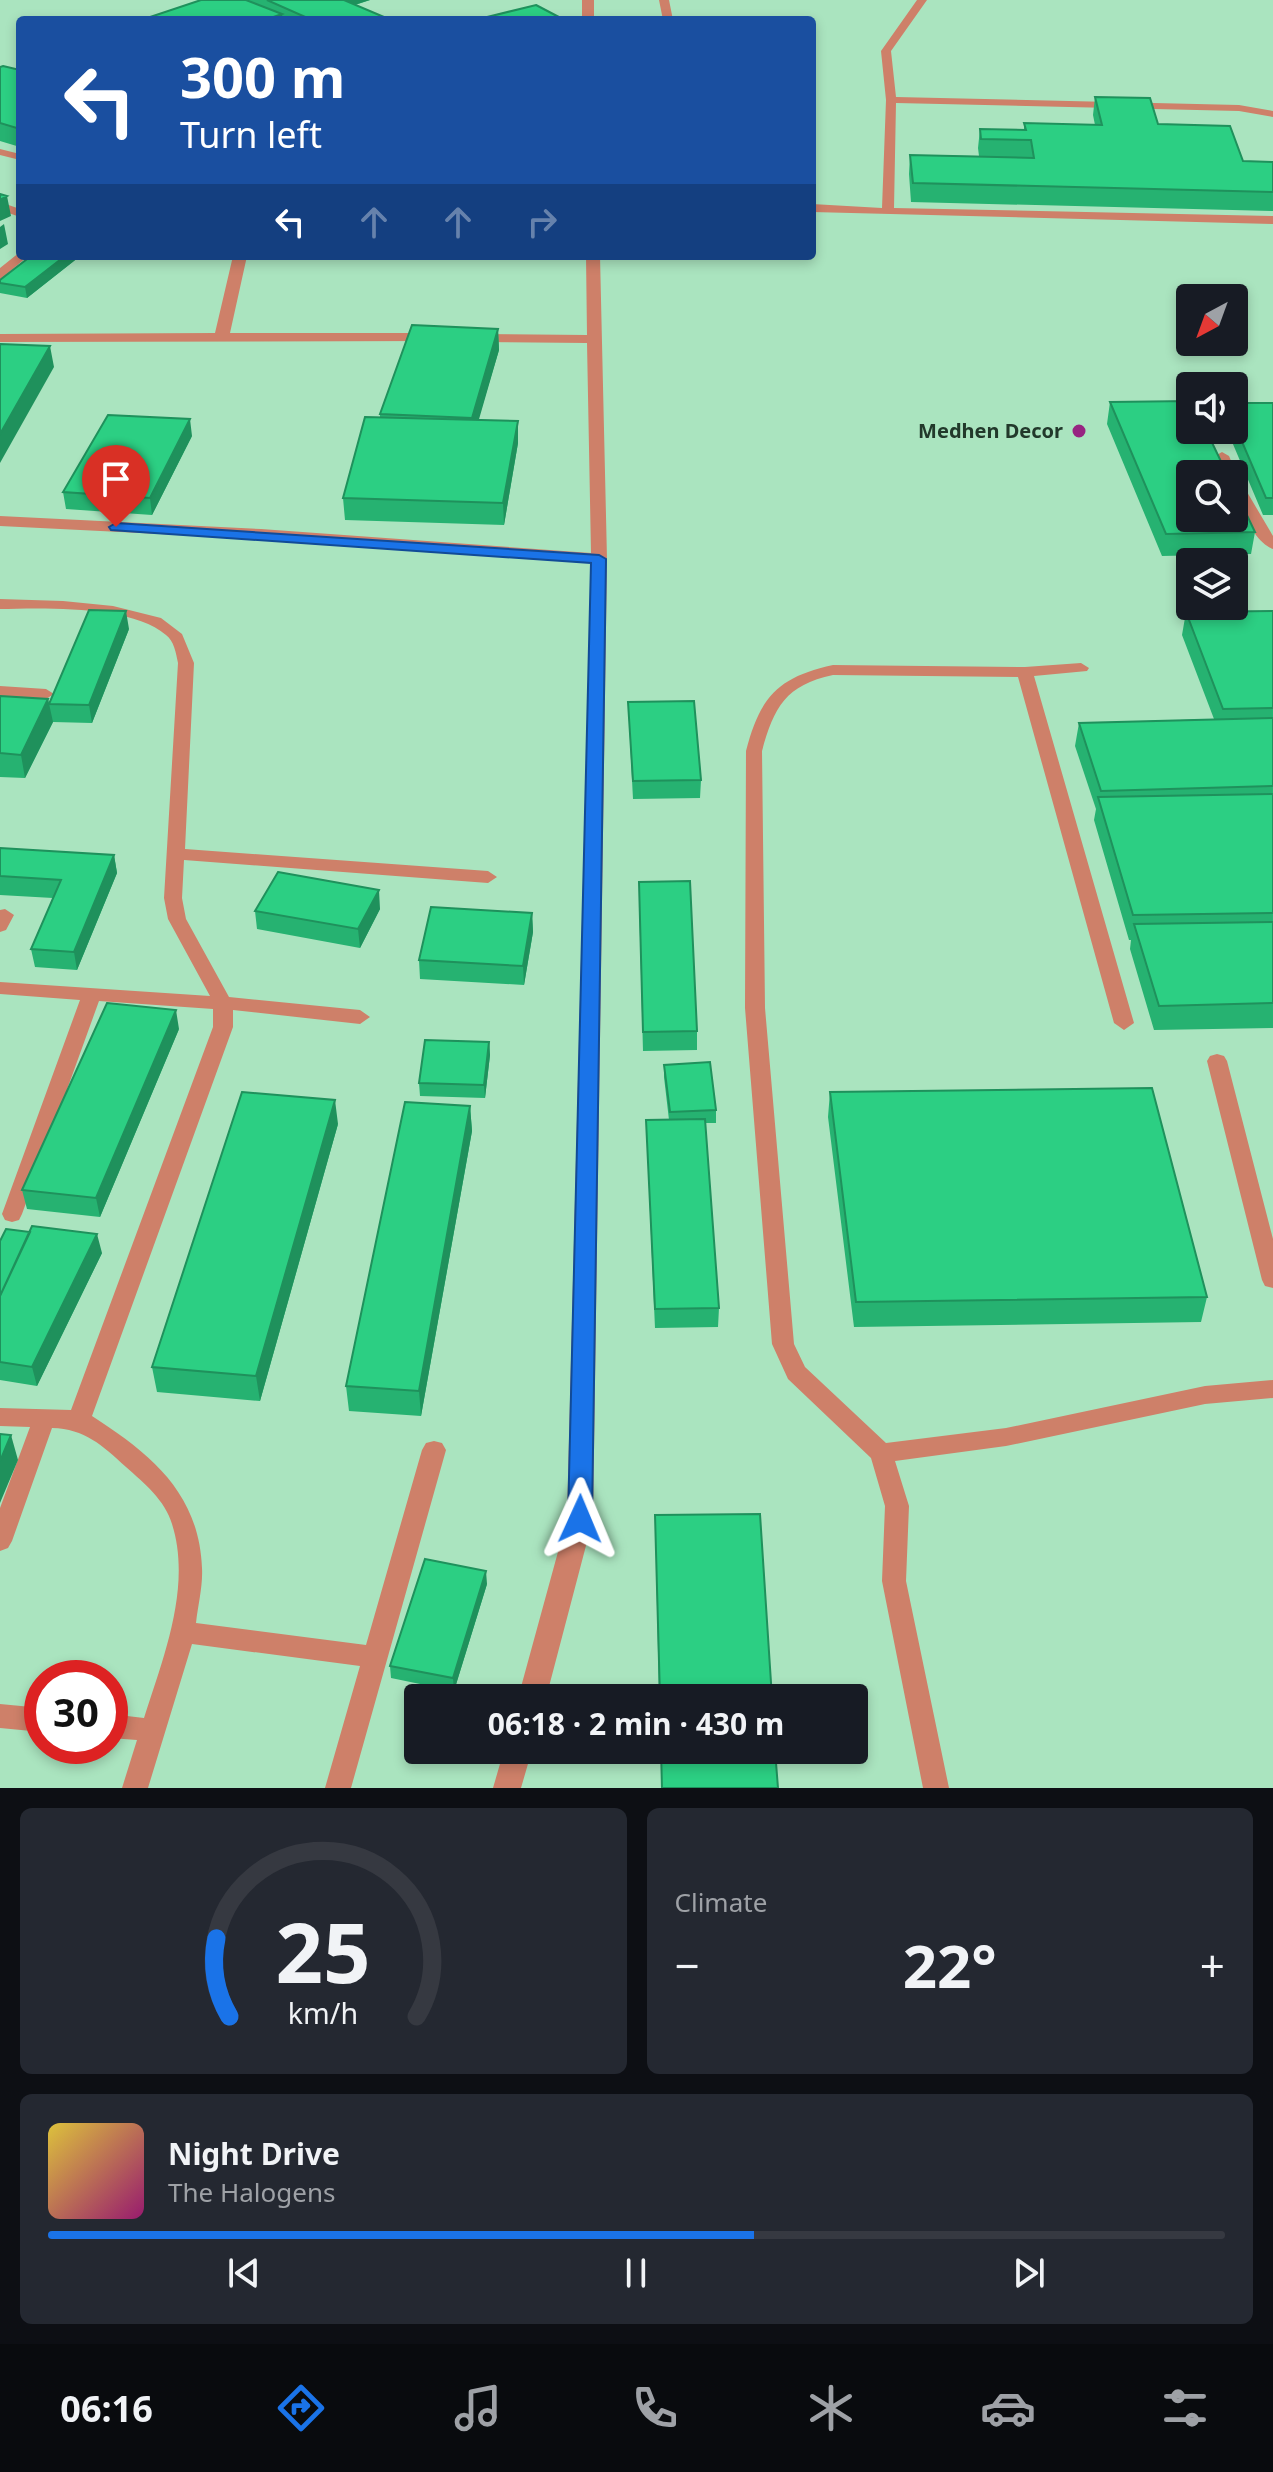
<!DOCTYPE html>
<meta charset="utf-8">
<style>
:root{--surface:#171b24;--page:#242831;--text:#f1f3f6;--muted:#9ea1a6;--line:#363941;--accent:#1a73e8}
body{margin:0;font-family:"Noto Sans",sans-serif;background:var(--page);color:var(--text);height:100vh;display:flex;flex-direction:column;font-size:30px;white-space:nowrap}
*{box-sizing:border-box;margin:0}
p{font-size:26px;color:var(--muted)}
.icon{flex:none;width:44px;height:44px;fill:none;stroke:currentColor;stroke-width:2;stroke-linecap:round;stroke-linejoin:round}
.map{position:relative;height:1788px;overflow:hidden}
.panel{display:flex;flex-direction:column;gap:20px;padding:20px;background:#0d0f14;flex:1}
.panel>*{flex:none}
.banner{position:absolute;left:16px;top:16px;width:800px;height:244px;border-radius:8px;box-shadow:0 4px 12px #0003;background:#1a4fa0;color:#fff;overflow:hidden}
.needle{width:52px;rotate:221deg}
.controls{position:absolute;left:1176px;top:284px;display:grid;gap:16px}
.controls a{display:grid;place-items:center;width:72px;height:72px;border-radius:8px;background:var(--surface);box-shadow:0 4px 12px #0003;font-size:40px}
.speed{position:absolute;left:24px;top:1660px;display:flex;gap:16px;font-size:40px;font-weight:700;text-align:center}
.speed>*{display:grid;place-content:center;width:104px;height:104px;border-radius:50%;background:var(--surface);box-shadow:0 4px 12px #0003;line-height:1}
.speed .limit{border:12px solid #d22;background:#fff;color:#111}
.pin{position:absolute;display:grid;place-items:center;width:68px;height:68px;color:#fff;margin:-82px -34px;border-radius:50% 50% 50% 0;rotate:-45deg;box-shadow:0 0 8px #0007}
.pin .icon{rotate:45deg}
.me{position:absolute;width:88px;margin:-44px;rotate:1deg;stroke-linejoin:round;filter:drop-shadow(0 0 6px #0008)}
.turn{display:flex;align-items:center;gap:28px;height:168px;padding:0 32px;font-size:36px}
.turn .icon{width:104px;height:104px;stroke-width:2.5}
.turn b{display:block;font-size:56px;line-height:68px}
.lanes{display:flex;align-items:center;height:76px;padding:0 32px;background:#0003;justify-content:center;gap:40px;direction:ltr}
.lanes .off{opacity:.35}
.big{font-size:60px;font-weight:700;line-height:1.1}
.panel .card{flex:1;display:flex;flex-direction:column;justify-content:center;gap:12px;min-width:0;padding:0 28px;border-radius:12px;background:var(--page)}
.panel .dial{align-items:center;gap:0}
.dial svg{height:208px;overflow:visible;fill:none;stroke:var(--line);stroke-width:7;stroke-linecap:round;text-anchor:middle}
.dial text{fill:var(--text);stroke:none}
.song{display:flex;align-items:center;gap:24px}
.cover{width:96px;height:96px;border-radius:12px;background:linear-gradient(135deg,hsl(50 70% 55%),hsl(320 70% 35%))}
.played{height:8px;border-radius:4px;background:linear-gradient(90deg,var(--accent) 60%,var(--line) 60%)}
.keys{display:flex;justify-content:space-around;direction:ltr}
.heat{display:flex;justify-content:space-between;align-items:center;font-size:44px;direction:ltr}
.panel .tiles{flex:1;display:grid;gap:20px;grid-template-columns:1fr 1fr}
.card:last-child{grid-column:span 2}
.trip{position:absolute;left:404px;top:1684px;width:464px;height:80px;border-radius:8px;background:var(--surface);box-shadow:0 4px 12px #0003;font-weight:700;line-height:80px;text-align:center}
.tab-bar{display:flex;height:128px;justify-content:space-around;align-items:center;background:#090b0e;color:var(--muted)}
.tab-bar .icon{width:56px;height:56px}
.tab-bar .active{color:var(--accent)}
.tab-bar b{font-size:36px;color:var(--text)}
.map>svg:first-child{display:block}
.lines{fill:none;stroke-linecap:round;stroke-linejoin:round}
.lane{fill:#ce8069;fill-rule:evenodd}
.street{fill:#ce8069;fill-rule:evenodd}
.wall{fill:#26b271}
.shaded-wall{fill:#1f915c}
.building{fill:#2ccf83;stroke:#1f915c;stroke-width:2}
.route{fill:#1a73e8;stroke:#114b97;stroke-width:2}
.poi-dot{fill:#972481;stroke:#aae4bf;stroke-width:3}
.labels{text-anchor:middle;stroke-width:6;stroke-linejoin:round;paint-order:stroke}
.far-poi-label{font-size:20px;font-weight:bold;fill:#22392b;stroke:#aae4bf;text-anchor:end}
</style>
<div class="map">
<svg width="1273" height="1788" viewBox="0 0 1273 1788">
<rect width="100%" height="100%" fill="#aae4bf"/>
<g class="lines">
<path class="lane" d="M659,0H669L673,20H663Z
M917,0H927L891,51L896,97L1239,105L1273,111V117L1239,111L896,103L894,208L1273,216V224L812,212V204L882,208L886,100L881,51Z
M0,149L20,154V160L0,155Z
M1222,452L1229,456L1237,475L1273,536V549C1251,541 1234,496 1234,474H1224L1215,456Z
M0,599L63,601L113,606L161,618L182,634L194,663L185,849L488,871L497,877L488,883L184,860L182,898L186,919L229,997L360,1010L370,1017L360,1024L233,1010V1027L92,1416C151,1454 199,1493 202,1568C203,1586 198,1605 196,1623L366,1645L422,1450L426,1443L434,1441L442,1443L446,1450L351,1788H325L360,1666L192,1644L148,1788H122L137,1740L110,1738V1714L144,1718C163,1658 192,1587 172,1524C165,1500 144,1483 126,1467C102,1445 85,1429 52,1428L12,1541L8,1548L0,1551V1508L30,1427L0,1426V1408L71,1410L213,1027V1009L99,1001L22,1214L19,1220L12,1222L5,1220L2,1214L80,1000L0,994V982L210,996L168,919L164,898L178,663C176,653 174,641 166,635C132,605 43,608 0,609Z
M1081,663L1089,668L1087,671L1034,676L1134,1023L1124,1030L1114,1023L1018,677L833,675C786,685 774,707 762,751L765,1008L794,1344L805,1367L886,1443L1006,1428L1205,1386L1273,1380V1398L1205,1404L1006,1446L895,1461L909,1506L906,1581L949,1788H923L882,1581L885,1506L871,1458L788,1379L772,1344L745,1008L746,751C760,697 778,677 833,665L1025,667Z
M0,686L46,689L54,694L46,699L0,696Z
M5,909L14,915L6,930L0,932V910Z
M1217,1054L1224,1056L1227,1061L1273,1239V1288L1265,1286L1262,1280L1207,1061L1210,1056Z
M0,1704L42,1708V1732L0,1728Z"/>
<path class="street" d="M582,0H594V20H582Z
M0,202L20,209V217L0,210Z
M20,252V256H28L0,280V268Z
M233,256H247L230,333H432L439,337L432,341L0,342V334L215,333Z
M586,256H600L607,559L593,1519L546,1698H518L567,1519L591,563L261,539L0,526V516L261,529L591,553L587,343L472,342L465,338L472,334L587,335Z
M504,1750H532L521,1788H493Z"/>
</g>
<path class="wall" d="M247,0H370L355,5L391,20H144V19Z
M0,67L20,70V147L0,141Z
M1095,97L1243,161L1273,162V211L911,202L909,174L910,155L979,156L978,148L980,129L1024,130V123L1095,125L1093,115Z
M31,256H78L79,257L27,298L0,293V280Z
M498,329L499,350L478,420L518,443L504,525L345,520L343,498L380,417V414Z
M1110,402L1255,532L1251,554L1162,556L1107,424Z
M1234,403H1273V515H1263L1227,430H1234Z
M192,436L152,515L66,509L63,492Z
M1273,611V1028L1154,1030L1130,949L1131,940H1129L1094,820L1096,809L1075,746L1079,723L1214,719L1182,635L1186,612Z
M129,629L92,723L53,722L25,778L0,777V696L48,699L49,704Z
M628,702L701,780L700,798L633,799Z
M0,848L114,855L117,873L77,970L35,967L31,949L53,898L0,895Z
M639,900L697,1031V1050L643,1051Z
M380,909L360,948L257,929L255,911Z
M532,913L533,932L524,985L420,979L419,960Z
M179,1029L100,1217L27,1209L22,1190Z
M489,1042L490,1055L485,1098L420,1096L419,1083Z
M664,1065L716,1110V1123H705L719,1308L718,1327L655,1328L646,1120H669L664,1077Z
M830,1092L1207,1297L1201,1322L854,1327L828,1117Z
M470,1106L472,1131L421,1416L349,1411L346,1386Z
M338,1124L260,1401L157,1392L152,1367Z
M0,1241L102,1253L37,1386L0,1380Z
M655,1515L772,1698H659Z
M487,1584L454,1691L391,1678L390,1666Z"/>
<path class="shaded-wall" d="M331,0H370L332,12Z
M282,14L283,20H265Z
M557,16V20H541Z
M7,196L11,216L0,221V200Z
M4,224L8,244L0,249V227Z
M65,256H78L79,257L27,298L25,287Z
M498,329L499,350L473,440L472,418Z
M50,346L54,367L0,463V434Z
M190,419L192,436L152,515L150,498Z
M518,421V443L504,525L503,503Z
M126,611L129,629L92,723L89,705Z
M48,699L53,722L25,778L21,755Z
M114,855L117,873L77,970L74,952Z
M379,890L380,909L360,948L358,929Z
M532,913L533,932L524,985L523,966Z
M176,1010L179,1029L100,1217L96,1198Z
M489,1042L490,1055L485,1098L484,1085Z
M335,1100L338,1124L260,1401L256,1376Z
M470,1106L472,1131L421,1416L419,1391Z
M97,1234L102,1253L37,1386L32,1367Z
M11,1435L18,1460L0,1503V1461Z
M486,1571L487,1584L454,1691L453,1678Z"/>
<path class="building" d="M201,0H246L282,14L265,20H147L144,19Z
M267,0H344L391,20H312Z
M536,5L557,16L541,20H475Z
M3,66L20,70V129L0,123V67Z
M1095,97L1150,98L1158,124L1230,126L1243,161L1273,162V192L913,183L910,155L1034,158L1031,140L981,139L980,129L1026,130L1024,123L1102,125Z
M0,194L7,196L0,200Z
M31,256H65L25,287L0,283V280Z
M412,325L498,329L472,418L380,414Z
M0,344L50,346L0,434Z
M1190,401V430H1206L1227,474H1190V518H1234V488L1255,532L1166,534L1110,402Z
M1234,403H1273V498H1266L1234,423Z
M108,415L190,419L150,498L63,492Z
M365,417L518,421L503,503L343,498Z
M89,610L126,611L89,705L49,704Z
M1273,611V708L1223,709L1186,612Z
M0,696L48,699L21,755L0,753Z
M694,701L701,780L633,781L628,702Z
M1273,718V786L1101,791L1079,723Z
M1273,794V913L1133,915L1098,797Z
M0,848L114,855L74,952L31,949L61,880L0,876Z
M278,872L379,890L358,929L255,911Z
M690,881L697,1031L643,1032L639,882Z
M431,907L532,913L523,966L419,960Z
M1273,922V1003L1159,1006L1134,924Z
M107,1003L176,1010L96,1198L22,1190Z
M425,1040L489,1042L484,1085L419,1083Z
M710,1062L716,1110L670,1112L664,1065Z
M1152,1088L1207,1297L856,1302L830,1092Z
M242,1092L335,1100L256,1376L152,1367Z
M405,1102L470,1106L419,1391L346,1386Z
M705,1119L719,1308L655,1309L646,1120Z
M32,1226L97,1234L32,1367L0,1362V1296Z
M6,1229L30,1232L0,1296V1241Z
M0,1434L11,1435L0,1461Z
M760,1514L772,1698H660L655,1515Z
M425,1559L486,1571L453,1678L390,1666Z
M661,1750H775L778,1788H662Z"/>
<path class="route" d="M116,523L599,555L606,559L592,1519L588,1526L580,1529L571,1526L568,1519L591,563L111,530L109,527Z"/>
<circle class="poi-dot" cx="1079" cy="431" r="8"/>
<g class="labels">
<g class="far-poi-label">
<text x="1063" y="438">Medhen Decor</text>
</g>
</g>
</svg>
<div class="controls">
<a><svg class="needle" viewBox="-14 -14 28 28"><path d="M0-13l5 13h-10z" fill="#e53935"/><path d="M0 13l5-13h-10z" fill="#9ea1a6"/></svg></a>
<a><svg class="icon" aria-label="sound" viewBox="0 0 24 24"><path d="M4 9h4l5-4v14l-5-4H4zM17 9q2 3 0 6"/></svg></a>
<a><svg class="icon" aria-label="search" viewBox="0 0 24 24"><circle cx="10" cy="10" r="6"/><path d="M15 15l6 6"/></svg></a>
<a><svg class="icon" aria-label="layers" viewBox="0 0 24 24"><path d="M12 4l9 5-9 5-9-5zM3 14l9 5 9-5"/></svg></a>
</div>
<div class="speed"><div class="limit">30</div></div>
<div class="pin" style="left:116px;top:527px;background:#d93025"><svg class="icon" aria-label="arrive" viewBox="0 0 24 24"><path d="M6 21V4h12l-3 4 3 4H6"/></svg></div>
<svg class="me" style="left:580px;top:1519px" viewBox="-20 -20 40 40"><path d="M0-17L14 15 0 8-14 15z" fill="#1a73e8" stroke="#fff" stroke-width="4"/></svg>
<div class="trip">06:18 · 2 min · 430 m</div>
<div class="banner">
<div class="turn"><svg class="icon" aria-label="left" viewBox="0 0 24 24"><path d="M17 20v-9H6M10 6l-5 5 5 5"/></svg><div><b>300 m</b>Turn left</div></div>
<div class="lanes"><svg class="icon" aria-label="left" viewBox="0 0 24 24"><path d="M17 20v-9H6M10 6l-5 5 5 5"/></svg><svg class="icon off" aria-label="ahead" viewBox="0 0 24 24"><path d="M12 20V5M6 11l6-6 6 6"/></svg><svg class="icon off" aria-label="ahead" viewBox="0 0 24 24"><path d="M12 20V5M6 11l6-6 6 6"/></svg><svg class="icon off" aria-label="right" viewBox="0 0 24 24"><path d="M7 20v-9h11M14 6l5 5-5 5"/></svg></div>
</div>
</div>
<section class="panel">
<div class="tiles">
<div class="card dial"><svg viewBox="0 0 100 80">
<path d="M14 69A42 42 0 1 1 86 69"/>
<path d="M14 69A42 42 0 0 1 9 39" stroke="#1a73e8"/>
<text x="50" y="56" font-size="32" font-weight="700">25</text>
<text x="50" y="72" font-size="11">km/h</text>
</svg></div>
<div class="card"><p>Climate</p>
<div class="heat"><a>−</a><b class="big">22°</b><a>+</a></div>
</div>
<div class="card">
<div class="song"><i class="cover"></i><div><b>Night Drive</b><p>The Halogens</p></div></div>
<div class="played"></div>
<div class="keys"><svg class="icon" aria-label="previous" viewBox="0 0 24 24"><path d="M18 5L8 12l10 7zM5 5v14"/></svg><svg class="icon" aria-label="pause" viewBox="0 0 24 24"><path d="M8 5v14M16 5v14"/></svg><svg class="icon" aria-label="next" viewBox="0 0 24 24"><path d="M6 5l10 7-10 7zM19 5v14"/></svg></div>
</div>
</div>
</section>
<nav class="tab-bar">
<b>06:16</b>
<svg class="icon active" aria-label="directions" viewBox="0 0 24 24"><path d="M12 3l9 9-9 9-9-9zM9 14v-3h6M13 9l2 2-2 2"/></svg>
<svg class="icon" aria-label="music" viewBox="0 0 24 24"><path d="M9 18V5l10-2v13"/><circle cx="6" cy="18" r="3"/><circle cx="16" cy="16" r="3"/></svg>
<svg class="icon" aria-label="phone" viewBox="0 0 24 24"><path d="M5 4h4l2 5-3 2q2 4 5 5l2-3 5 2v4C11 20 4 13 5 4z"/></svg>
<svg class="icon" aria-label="climate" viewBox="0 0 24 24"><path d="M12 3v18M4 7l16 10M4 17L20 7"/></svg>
<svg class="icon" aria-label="car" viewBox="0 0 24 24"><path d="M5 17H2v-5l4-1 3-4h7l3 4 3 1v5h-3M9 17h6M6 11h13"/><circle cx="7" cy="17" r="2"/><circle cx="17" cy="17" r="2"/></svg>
<svg class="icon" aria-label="filters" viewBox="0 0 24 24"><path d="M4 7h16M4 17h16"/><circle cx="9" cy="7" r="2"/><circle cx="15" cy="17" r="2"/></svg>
</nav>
